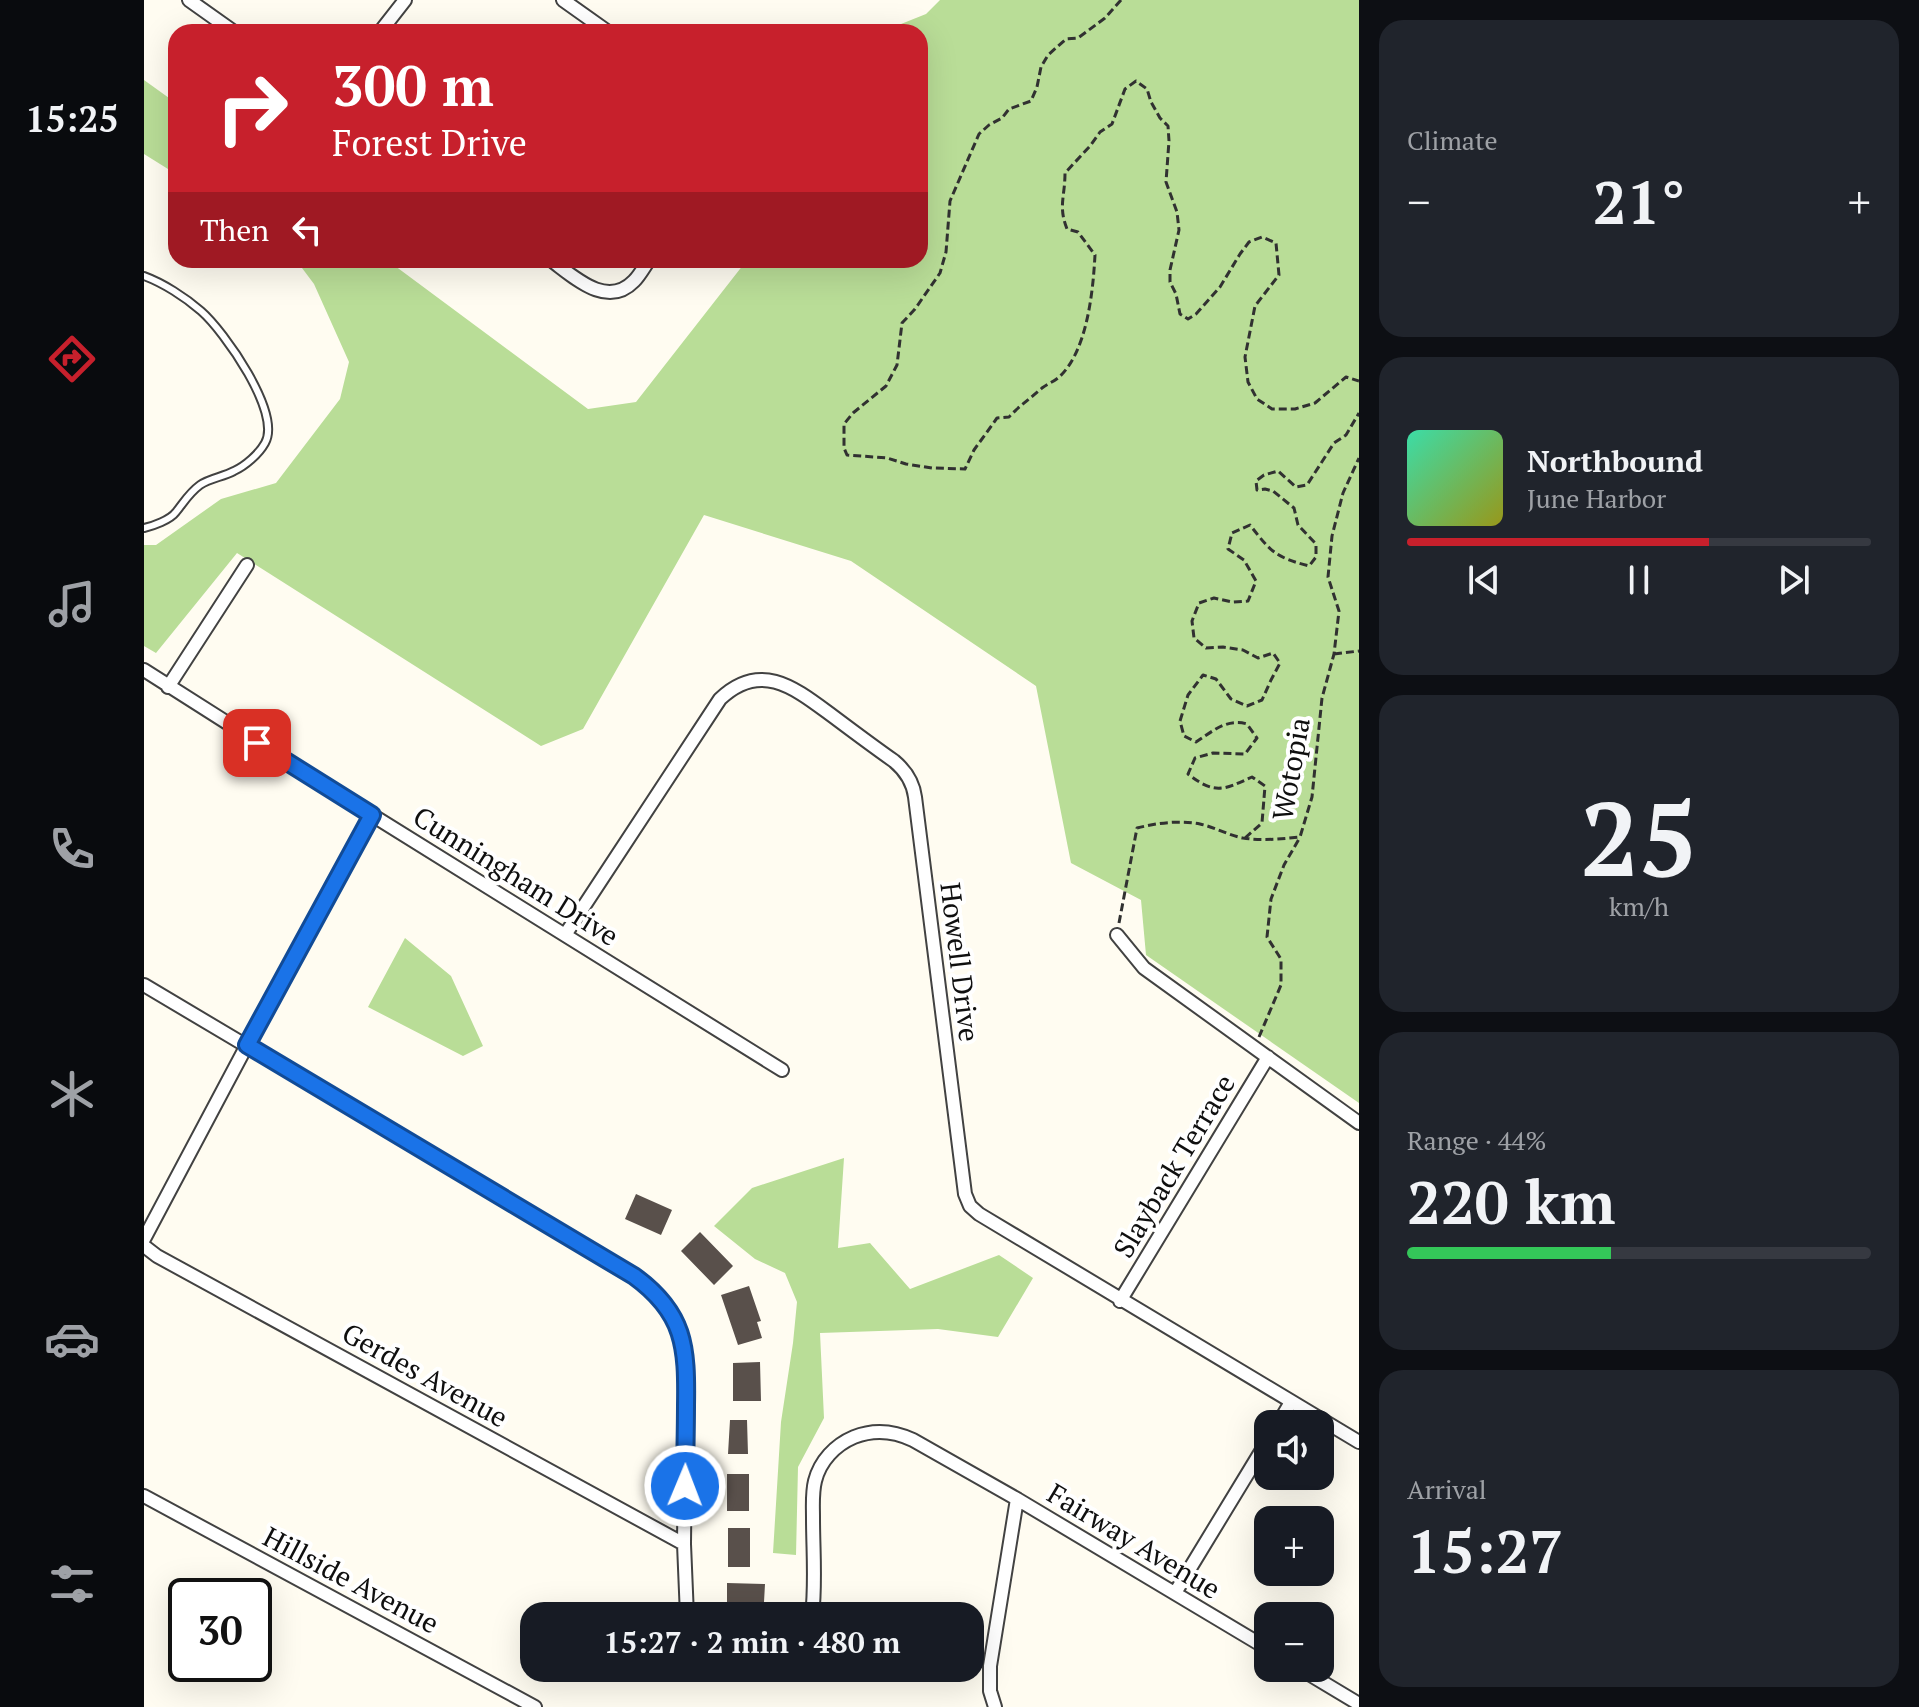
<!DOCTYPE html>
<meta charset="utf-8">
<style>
:root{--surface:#171b24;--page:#20242c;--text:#f1f3f6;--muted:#9ea1a6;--line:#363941;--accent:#c7202c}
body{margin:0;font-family:"PT Serif",serif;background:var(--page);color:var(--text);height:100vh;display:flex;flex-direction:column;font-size:30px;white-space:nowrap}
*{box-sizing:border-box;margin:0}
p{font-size:26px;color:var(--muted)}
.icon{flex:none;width:44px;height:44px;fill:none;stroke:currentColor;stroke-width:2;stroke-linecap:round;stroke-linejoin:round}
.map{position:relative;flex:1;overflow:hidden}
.details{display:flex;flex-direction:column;gap:20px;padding:20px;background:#0d0f14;width:560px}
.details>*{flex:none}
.guide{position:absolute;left:24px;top:24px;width:760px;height:244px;border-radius:24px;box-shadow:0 8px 32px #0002;background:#c7202c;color:#fff;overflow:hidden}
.fabs{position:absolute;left:1110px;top:1410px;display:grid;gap:16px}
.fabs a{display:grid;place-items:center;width:80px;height:80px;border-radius:16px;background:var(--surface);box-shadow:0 8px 32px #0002;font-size:40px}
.speed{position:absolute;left:24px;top:1578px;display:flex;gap:16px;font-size:40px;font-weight:700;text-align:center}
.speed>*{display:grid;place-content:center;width:104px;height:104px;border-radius:50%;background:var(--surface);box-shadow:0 8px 32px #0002;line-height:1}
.speed .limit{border:4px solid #111;border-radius:12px;background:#fff;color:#111}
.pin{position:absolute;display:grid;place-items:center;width:68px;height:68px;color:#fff;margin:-34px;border-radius:16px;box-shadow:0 4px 12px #0006}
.me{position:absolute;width:88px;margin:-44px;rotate:1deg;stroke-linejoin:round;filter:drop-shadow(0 0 6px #0008)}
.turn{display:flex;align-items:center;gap:28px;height:168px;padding:0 32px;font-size:36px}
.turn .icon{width:104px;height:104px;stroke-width:2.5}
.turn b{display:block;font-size:56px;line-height:68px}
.then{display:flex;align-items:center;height:76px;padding:0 32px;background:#0003;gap:16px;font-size:30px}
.big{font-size:60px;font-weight:600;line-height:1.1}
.details .card{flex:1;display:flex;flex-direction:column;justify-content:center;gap:12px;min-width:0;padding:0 28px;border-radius:24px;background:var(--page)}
.details .dial{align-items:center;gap:0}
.dial b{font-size:104px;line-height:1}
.song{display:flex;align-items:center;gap:24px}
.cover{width:96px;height:96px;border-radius:12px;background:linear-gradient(135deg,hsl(160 70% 55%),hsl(60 70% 35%))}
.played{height:8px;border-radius:4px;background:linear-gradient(90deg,var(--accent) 65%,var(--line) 65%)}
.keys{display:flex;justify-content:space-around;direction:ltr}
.heat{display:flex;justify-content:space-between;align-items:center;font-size:44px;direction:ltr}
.charge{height:12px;border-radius:6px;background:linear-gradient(90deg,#34c759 44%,var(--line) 0)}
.trip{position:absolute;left:376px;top:1602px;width:464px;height:80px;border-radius:24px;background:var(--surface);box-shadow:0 8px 32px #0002;font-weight:600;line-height:80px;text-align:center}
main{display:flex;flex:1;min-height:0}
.tab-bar{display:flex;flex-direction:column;width:144px;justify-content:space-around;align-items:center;background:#090b0e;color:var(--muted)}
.tab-bar .icon{width:56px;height:56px}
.tab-bar .selected{color:var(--accent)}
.tab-bar b{font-size:36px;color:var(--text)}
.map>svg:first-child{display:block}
.forest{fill:#b9dd97}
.building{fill:#59504b}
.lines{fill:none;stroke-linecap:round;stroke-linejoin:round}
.lane-casing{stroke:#424242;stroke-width:10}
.street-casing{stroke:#424242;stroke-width:16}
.path{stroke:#313131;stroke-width:3;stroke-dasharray:8 4;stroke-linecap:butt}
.lane{stroke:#fff;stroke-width:6}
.street{stroke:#fff;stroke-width:12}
.route-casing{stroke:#114b97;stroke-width:20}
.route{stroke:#1a73e8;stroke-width:14}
.labels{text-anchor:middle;stroke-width:8;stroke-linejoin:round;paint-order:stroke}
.street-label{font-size:28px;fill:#0f0f0f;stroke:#fff}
</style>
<main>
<nav class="tab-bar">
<b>15:25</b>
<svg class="icon selected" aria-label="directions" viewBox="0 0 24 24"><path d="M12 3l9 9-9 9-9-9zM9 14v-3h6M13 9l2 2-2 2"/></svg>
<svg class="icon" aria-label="music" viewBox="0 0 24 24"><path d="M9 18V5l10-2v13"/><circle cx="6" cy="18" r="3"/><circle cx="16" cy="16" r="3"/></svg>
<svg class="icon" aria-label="phone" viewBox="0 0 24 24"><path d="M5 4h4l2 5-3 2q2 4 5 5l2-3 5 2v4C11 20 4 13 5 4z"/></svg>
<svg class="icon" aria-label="climate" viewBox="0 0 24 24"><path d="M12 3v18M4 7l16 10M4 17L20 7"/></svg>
<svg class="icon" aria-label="car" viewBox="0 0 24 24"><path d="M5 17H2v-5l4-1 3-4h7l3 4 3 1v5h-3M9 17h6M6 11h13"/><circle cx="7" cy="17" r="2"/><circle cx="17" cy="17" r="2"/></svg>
<svg class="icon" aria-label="filters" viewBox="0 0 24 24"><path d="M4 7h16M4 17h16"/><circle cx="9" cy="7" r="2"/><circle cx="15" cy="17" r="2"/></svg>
</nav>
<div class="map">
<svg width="1215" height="1707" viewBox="0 0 1215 1707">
<rect width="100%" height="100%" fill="#fffcf1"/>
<path class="forest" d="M796,0H1215V1103L1002,955L997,900L927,863L892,686L707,561L560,515L439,729L397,746L93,553L12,653L0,646V545H12L77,499L132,483L196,399L205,362L170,284L152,260H243L444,409L492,402L603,260H776V32H737L782,14Z
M0,80L32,103V174L0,154Z
M261,938L307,976L339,1046L319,1056L224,1007Z
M700,1158L694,1248L726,1243L766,1289L855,1255L889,1278L854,1337L794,1329L676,1333L680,1418L654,1467L652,1555L629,1553L637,1422L649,1343L653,1302L641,1273L611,1259L570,1226L608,1188Z"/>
<path class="building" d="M492,1194L528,1210L517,1235L481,1219Z
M556,1232L589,1266L570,1285L537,1251Z
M605,1286L617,1321L613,1322L618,1338L594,1345L577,1295Z
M616,1362L617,1401H589V1363Z
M586,1420H603L604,1454H584Z
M583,1474H605V1511H583Z
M584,1528H606V1567H584Z
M583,1583L621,1584L620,1602H617V1616H585V1614H583Z"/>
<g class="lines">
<g class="lane-casing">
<path id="lane" d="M0,276C19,283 41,297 57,311C80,331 138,413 121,443C115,454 101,466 90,471C79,477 66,478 56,485C45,493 40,502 32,512C26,520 9,526 0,528"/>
</g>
<g class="street-casing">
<path id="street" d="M45,0L90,32
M419,0L464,32
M236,32L261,0
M407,260C430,277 463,309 490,281C496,275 500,267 505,260
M0,670L228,815L638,1070
M24,687L103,565
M421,935L576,699C618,659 653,690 690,717C710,732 730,747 750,761C762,771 769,782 771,797L821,1194L826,1206L835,1214L1215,1442
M973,935L1000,968L1215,1123
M0,985L490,1276C519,1297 535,1322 542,1357L540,1544L543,1616
M0,1239L103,1045L228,815
M0,1246L13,1256L540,1544
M976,1301L1124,1057
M1134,1424L1147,1402
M0,1496L391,1707
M1031,1593L1124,1440
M668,1616C672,1584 669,1550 669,1518C669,1505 668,1493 671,1481C676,1461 691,1445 710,1437C730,1429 750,1431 769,1440L873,1499L1124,1649
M589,1668L600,1670L623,1668
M1155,1668L1215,1704
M851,1707L846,1691V1666L873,1499"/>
</g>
<path class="path" d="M977,0L961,18L934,38L922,39L904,55L897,67L893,87L887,101L865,109L858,118L845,125L835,134L806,201L802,252L796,273L771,309L758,323L753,365L742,386L709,413L700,424V448L703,455L743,458L762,464L788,468L821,469L830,450L853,418L865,417C875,406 887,398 898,388C903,384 909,382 914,378C943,353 949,292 951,255L934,232L923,229C914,206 921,197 921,173L946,146L956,132L968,124L981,89L992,81L1003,89L1007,102L1016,118L1024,126L1025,141L1022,182L1033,212L1035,230L1026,270V282L1032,294L1036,314L1044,319L1052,314L1076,287L1096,254L1105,242L1118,237L1132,243L1135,275L1111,306L1101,357L1104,382L1113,399L1128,409H1151L1171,403L1202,377L1215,381
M1190,654L1215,651
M1101,838L1118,823L1121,786L1108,777C1079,790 1071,795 1044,774L1051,758L1069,753L1101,754L1113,738L1103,724C1083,718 1069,731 1052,742L1040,736L1036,721L1044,695L1059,675L1072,679L1087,699L1103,706L1118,700L1127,680L1136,663L1129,653L1114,658L1099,650L1079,647L1062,648L1050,638L1048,621L1055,603L1070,598L1088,602L1104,601L1112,581L1100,560L1084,549L1088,533L1106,525C1127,552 1131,557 1165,566L1172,557V544L1154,525L1150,508L1129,491L1121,489L1113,490L1112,481L1120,475L1134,471L1152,487L1163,485L1190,443L1202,435L1215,413
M975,923L993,828C1013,823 1035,820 1056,824C1070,827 1084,835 1099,838C1118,841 1137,839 1156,837L1168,797L1178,698L1190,654L1195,611L1184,577L1188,536L1199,493L1215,458
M1115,1037L1137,985V959L1123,937L1127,899L1140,865L1155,839"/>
<use href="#lane" class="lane"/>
<use href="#street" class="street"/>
</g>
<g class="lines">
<g class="route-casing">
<path id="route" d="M113,743L228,815L103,1045L490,1276C541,1313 543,1347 542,1406C542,1433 541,1460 541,1486"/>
</g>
<use href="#route" class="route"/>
</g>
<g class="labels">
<g class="street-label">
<text transform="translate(1147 769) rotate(-80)" y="10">Wotopia</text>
<text transform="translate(372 876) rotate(32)" y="10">Cunningham Drive</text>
<text transform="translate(816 962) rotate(83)" y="10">Howell Drive</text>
<text transform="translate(1030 1166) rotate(-59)" y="10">Slayback Terrace</text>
<text transform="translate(281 1375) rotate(29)" y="10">Gerdes Avenue</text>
<text transform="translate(990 1541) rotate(31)" y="10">Fairway Avenue</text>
<text transform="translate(207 1580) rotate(28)" y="10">Hillside Avenue</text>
</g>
</g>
</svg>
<div class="fabs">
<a><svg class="icon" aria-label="sound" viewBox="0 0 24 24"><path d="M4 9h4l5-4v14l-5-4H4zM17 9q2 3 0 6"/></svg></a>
<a>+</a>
<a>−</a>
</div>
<div class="speed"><div class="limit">30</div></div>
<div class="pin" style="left:113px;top:743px;background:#d93025"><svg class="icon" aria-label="arrive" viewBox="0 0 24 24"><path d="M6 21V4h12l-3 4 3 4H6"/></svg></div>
<svg class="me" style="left:541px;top:1486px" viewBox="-20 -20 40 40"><circle r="17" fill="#1a73e8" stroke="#fff" stroke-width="3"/><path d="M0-11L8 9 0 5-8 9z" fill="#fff"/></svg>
<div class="trip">15:27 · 2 min · 480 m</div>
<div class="guide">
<div class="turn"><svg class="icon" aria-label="right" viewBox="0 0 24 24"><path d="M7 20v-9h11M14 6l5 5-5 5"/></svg><div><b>300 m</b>Forest Drive</div></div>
<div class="then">Then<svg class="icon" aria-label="left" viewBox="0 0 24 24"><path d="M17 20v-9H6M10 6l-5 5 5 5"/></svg></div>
</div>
</div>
<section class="details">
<div class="card"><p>Climate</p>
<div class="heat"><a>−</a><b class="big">21°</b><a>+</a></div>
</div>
<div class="card">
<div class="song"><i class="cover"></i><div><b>Northbound</b><p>June Harbor</p></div></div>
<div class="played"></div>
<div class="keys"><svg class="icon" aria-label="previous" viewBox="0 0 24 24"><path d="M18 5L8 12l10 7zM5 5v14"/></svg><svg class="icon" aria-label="pause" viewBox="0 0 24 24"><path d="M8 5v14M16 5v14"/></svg><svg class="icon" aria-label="next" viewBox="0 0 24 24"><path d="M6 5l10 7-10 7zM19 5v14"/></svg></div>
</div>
<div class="card dial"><b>25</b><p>km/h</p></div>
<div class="card"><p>Range · 44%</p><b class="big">220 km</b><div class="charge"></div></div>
<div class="card"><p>Arrival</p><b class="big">15:27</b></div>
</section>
</main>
